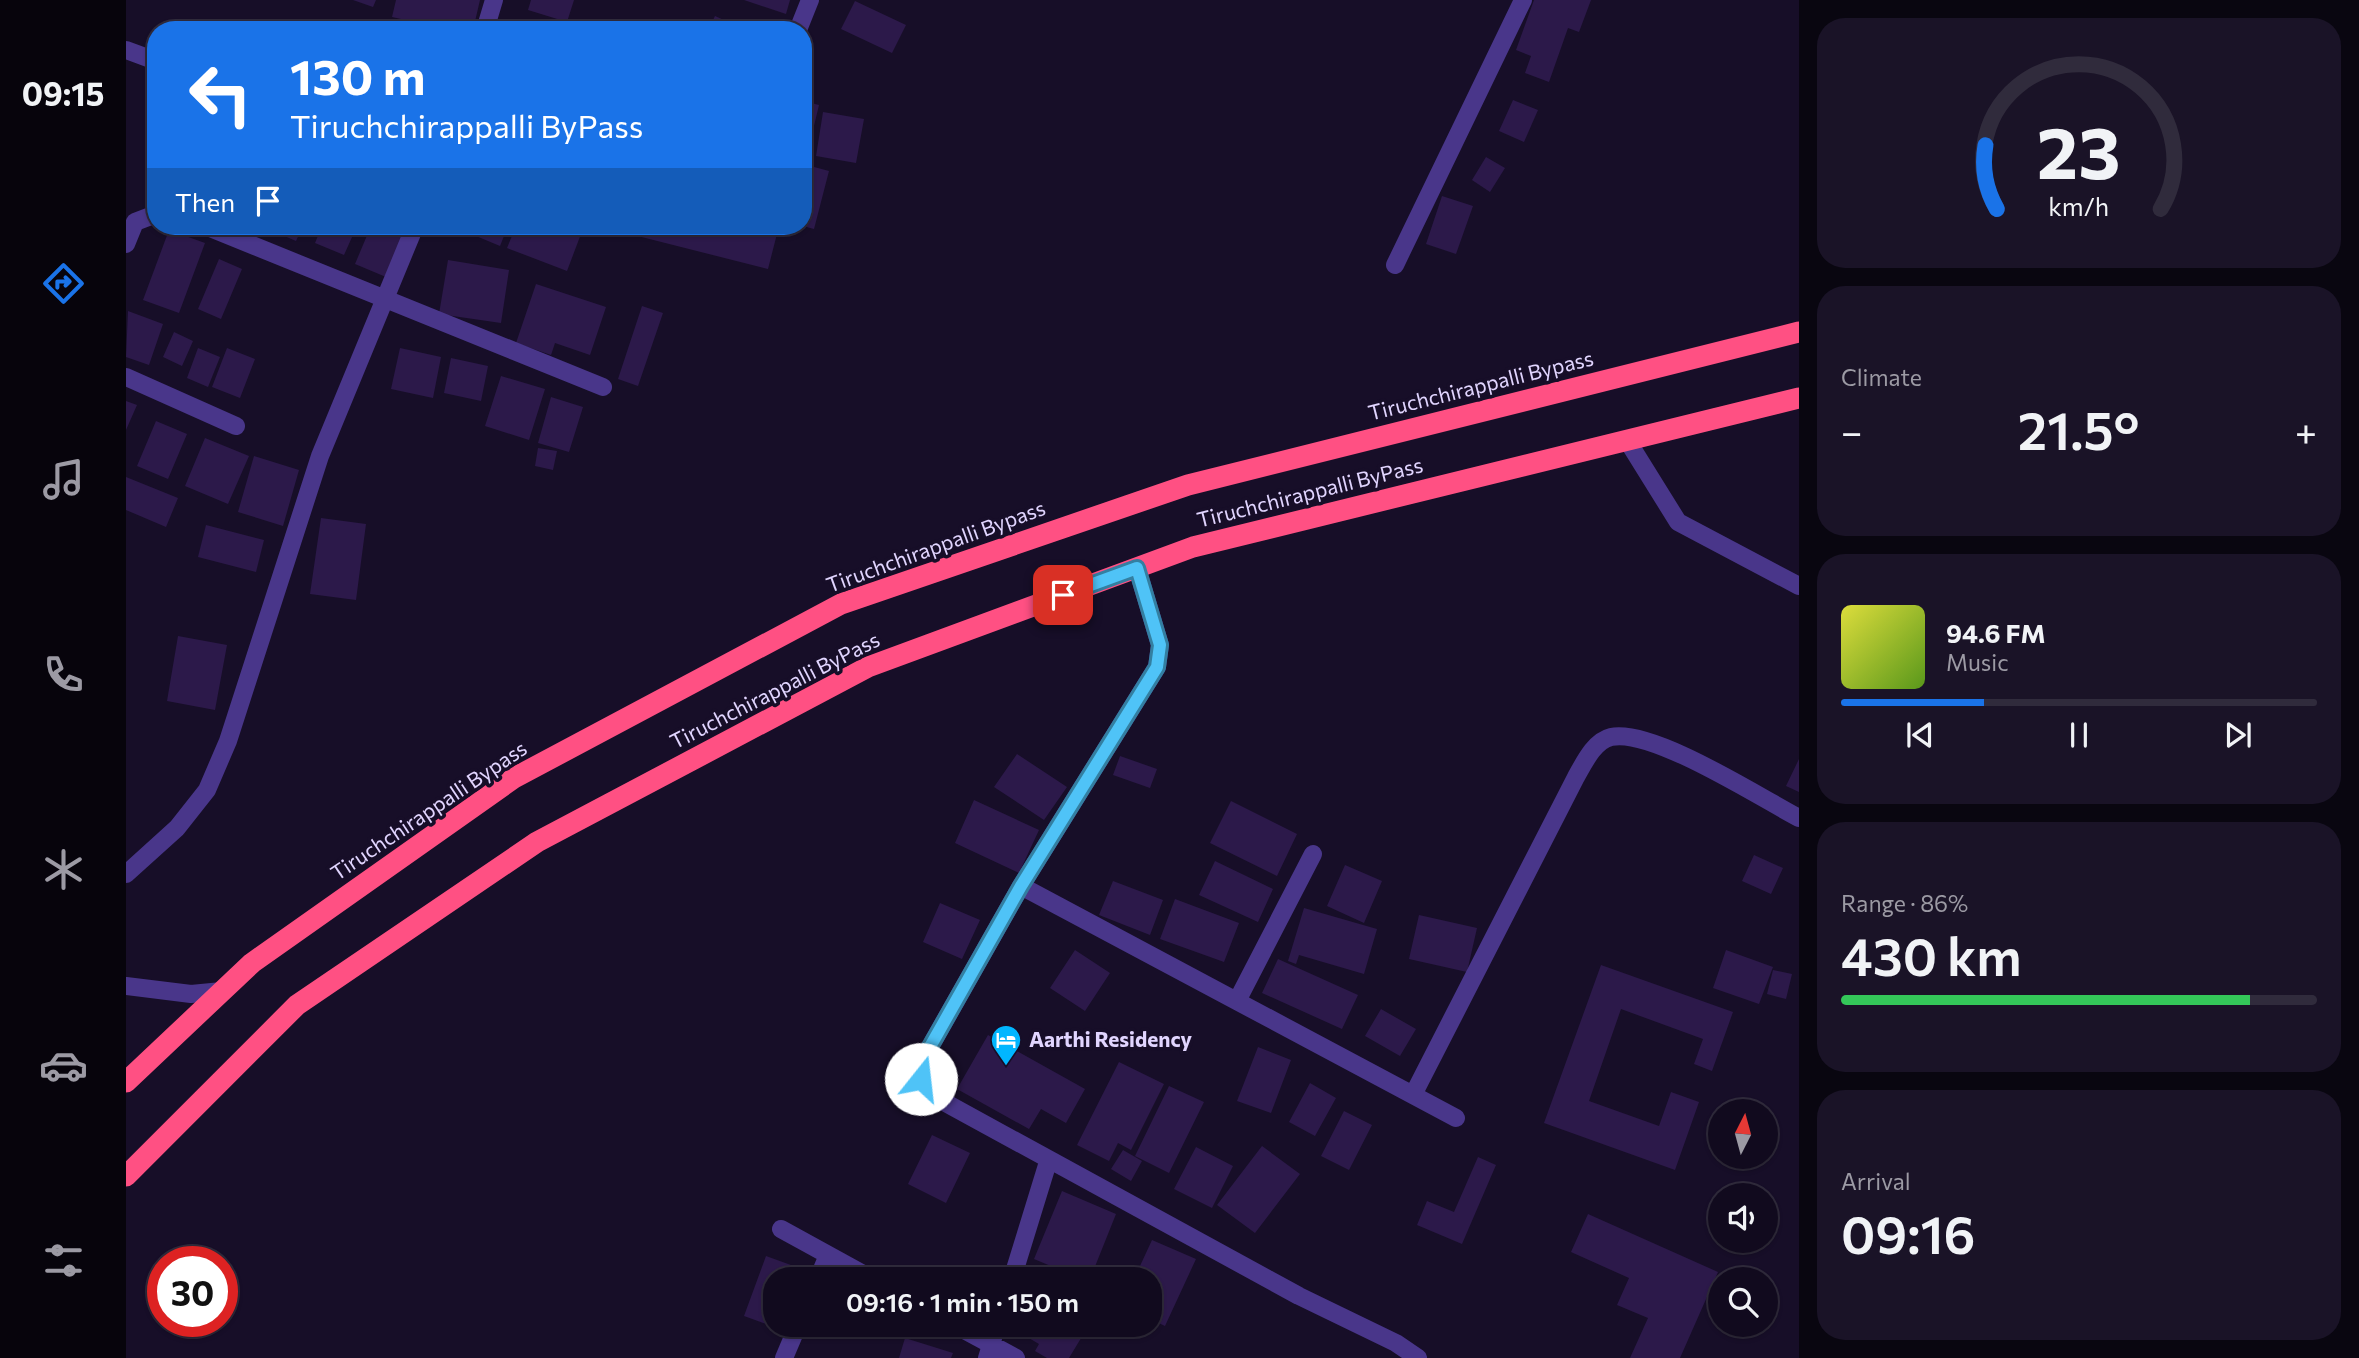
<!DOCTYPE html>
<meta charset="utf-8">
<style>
:root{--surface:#110a1e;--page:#1a1327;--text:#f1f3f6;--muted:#9c9aa4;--line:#302b3c;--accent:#1a73e8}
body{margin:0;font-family:Commissioner,sans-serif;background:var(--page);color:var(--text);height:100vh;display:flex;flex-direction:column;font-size:26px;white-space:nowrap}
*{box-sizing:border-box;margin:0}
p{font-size:23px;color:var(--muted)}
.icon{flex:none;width:38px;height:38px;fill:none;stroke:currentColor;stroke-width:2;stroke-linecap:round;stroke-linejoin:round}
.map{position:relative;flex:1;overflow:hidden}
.drawer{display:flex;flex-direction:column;gap:18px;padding:18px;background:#090610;width:560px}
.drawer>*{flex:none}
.hud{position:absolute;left:21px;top:21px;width:665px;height:214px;border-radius:28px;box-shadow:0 2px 5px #0004,0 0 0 2px var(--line);background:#1a73e8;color:#fff;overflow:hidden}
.needle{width:46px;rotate:6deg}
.buttons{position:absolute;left:1582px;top:1099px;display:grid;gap:14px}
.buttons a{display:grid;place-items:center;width:70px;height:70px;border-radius:50%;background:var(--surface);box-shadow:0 2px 5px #0004,0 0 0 2px var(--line);font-size:35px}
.speed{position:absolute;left:21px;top:1246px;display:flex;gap:14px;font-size:35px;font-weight:700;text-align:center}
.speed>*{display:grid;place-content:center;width:91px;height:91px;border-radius:50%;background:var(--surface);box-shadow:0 2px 5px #0004,0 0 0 2px var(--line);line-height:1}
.speed .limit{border:10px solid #d22;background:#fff;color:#111}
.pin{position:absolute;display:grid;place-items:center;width:60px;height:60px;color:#fff;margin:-30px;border-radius:14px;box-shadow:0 4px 10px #0006}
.me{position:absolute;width:77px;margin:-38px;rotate:16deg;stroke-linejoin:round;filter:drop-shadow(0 0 5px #0008)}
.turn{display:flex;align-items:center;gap:24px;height:147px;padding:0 28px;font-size:32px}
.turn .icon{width:91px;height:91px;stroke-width:2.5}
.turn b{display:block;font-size:49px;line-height:60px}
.then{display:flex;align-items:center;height:66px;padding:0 28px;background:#0003;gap:14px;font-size:26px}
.big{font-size:52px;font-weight:600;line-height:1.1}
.drawer .tile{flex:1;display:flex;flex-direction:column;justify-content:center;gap:10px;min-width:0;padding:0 24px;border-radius:28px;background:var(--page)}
.drawer .dial{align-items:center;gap:0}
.dial svg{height:182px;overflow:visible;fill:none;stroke:var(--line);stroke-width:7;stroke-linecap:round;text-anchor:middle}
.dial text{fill:var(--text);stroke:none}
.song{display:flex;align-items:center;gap:21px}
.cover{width:84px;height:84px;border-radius:10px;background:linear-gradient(135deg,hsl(60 70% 55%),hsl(90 70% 35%))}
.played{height:7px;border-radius:4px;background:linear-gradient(90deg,var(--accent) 30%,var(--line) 30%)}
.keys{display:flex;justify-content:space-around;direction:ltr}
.heat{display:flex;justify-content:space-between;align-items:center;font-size:38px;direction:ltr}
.charge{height:10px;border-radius:5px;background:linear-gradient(90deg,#34c759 86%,var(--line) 0)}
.trip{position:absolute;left:637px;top:1267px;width:399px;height:70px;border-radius:28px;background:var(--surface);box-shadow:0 2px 5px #0004,0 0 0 2px var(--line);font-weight:600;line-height:70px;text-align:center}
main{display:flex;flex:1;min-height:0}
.dock{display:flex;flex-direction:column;width:126px;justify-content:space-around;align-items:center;background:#07040c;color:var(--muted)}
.dock .icon{width:49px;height:49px}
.dock .on{color:var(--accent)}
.dock b{font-size:32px;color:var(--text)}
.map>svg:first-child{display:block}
.building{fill:#2c194a}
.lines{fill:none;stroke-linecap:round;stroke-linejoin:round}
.minor{stroke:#49368a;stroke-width:18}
.highway{stroke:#ff5083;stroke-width:21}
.route-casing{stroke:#337fa1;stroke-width:18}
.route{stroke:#4fc3f7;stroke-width:12}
.labels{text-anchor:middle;stroke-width:7;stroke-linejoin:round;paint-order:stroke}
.street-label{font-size:21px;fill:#e1d5ff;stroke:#170e28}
.poi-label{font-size:21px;font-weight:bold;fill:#e1d5ff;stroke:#170e28;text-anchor:start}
</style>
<main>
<nav class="dock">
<b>09:15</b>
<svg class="icon on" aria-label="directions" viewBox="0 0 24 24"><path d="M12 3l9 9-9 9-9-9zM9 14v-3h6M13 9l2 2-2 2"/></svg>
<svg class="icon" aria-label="music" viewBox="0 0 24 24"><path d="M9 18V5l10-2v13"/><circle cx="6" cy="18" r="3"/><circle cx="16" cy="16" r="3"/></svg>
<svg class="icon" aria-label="phone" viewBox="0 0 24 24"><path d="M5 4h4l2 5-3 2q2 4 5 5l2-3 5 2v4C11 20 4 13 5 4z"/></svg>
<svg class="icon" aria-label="climate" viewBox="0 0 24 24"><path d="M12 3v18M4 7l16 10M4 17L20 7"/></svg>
<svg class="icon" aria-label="car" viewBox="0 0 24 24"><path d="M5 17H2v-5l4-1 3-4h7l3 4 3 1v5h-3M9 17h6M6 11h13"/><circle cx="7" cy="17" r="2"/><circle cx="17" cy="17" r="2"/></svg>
<svg class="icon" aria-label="filters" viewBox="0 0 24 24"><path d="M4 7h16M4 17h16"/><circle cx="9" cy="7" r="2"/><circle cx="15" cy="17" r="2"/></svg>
</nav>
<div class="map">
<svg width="1673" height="1358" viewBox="0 0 1673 1358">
<rect width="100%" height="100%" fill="#170e28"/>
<path class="building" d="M227,0H250L247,7Z
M270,0H354L347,30H324L266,17Z
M405,0H448L441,22L402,10Z
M618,0H664L660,14Z
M1408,0H1465L1453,32L1442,28L1423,82L1399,73L1405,56L1390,50Z
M729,1L780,25L766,53L715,29Z
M589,16L620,30H582Z
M1387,100L1412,110L1398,142L1373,131Z
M677,101L693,105L682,151L677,150Z
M697,112L738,119L730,163L690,156Z
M1360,157L1379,168L1364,192L1346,180Z
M677,164L703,171L688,229L677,226Z
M1316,196L1347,206L1330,254L1300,244Z
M135,226H177L170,241Z
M196,226H231L218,255L189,243Z
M245,226H281L260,277L229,264Z
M326,226H382L374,246Z
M390,226H458L441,271L381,248Z
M485,226H653L642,269L484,229Z
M43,230L79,243L53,313L17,300Z
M93,259L116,269L95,319L72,309Z
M322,260L383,270L375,323L313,314Z
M410,284L480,307L464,355L429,343L425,355L390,343Z
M516,306L537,313L512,386L492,379Z
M2,311L37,324L23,365L0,357Z
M48,332L67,341L56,366L37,357Z
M72,348L94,357L82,387L61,378Z
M101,348L129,359L114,398L86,387Z
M274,348L315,357L307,398L265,389Z
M325,358L362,366L355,401L318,393Z
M375,376L419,389L403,440L359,426Z
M425,397L457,407L443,452L412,443Z
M0,401L11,405L0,430Z
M30,421L61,434L42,479L11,466Z
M79,438L123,456L102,504L59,486Z
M412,448L431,451L427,470L409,466Z
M128,456L173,470L157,526L112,512Z
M0,477L52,498L40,527L0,510Z
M195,518L240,524L230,600L184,594Z
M80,525L138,540L130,572L72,557Z
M52,636L101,645L89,710L41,701Z
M891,754L941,787L918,820L868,787Z
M994,756L1031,769L1024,788L987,775Z
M1673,759V792L1660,786Z
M848,800L913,830L893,873L829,843Z
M1105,801L1171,834L1151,876L1084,843Z
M1628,855L1657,868L1645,894L1616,881Z
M1089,861L1147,889L1132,922L1073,895Z
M1219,865L1256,881L1238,923L1201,906Z
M987,881L1037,900L1024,935L973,915Z
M1049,899L1113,923L1098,962L1034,939Z
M814,903L854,920L836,959L797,942Z
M1178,908L1251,929L1238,974L1173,955L1170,964L1162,961Z
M1293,915L1351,928L1341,972L1283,959Z
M949,950L984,973L959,1011L924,988Z
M1600,950L1647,967L1633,1004L1587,988Z
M1152,959L1232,995L1216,1029L1136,993Z
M1475,965L1607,1012L1586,1071L1568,1064L1577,1039L1495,1009L1463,1101L1533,1126L1545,1092L1573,1102L1549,1170L1418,1123Z
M1647,970L1666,974L1660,999L1641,994Z
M1255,1009L1290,1029L1274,1056L1239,1036Z
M862,1035L959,1089L940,1123L915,1109L903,1129L831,1089Z
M1132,1047L1165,1060L1145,1113L1111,1101Z
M993,1062L1038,1084L1005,1150L992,1143L983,1161L951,1145Z
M1184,1083L1210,1098L1189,1136L1163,1122Z
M1043,1086L1078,1102L1043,1173L1009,1156Z
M1218,1111L1246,1125L1223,1170L1195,1156Z
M806,1135L844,1153L820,1203L782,1184Z
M1136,1146L1174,1174L1129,1233L1091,1205Z
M1070,1147L1107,1166L1086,1208L1048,1189Z
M997,1150L1016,1161L1005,1181L985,1169Z
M1352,1157L1370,1165L1336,1244L1291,1225L1301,1201L1328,1212Z
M936,1191L990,1214L964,1279H956L908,1259Z
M1462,1214L1592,1272L1554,1358H1504L1522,1318L1491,1305L1503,1278L1445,1252Z
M1026,1240L1070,1259L1039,1326L1024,1319V1279H1008Z
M640,1256L687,1273L684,1279H649V1325H668L665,1333L618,1316Z
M895,1325H963L943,1358H921L909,1351L913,1344L891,1331Z
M779,1338L827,1353L825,1358H773Z"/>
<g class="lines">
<path class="minor" d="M359,30L368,0
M672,30L684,0
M0,50L30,61
M79,226L477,387
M0,244L9,222L30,214
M1269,265L1397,0
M0,377L110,426
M1501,440L1552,522L1673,586
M1011,568L1034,645L1031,667L895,886L796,1061L798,1091L1173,1296L1270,1343L1292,1358
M0,874L51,828L81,790L102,741L194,456L289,226
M895,886L1330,1118
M0,986L65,994L96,991
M1111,1001L1187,854
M1287,1095L1450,777C1458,763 1468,741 1485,737C1526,728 1633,797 1673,818
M655,1229L746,1279
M692,1279L702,1255
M886,1279L922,1162
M829,1325L890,1358
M658,1358L672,1325
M861,1358L871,1325"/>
<path class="highway" d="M0,1082L126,963L388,778L715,604L1062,485L1673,332
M0,1176L171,1005L411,842L742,667L1067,547L1673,398"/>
</g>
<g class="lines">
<g class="route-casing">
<path id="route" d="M795,1079L796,1061L895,886L1031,667L1034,645L1011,568L937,595"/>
</g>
<use href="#route" class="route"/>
</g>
<defs>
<g id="hotel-pin" transform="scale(1.575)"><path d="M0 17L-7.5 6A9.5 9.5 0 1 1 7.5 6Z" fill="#01b6ff" stroke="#170e28"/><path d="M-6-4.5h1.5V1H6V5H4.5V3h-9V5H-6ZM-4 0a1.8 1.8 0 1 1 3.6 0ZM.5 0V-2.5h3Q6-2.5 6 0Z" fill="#fff"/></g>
</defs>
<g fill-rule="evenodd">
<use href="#hotel-pin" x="880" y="1040"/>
</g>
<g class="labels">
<g class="street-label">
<text transform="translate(1355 386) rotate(-14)" y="7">Tiruchchirappalli Bypass</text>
<text transform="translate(1184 493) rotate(-14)" y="7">Tiruchchirappalli ByPass</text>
<text transform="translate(810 547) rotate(-20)" y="7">Tiruchchirappalli Bypass</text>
<text transform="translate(649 691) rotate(-27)" y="7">Tiruchchirappalli ByPass</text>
<text transform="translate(303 811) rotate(-34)" y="7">Tiruchchirappalli Bypass</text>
</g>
<g class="poi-label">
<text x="903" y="1047">Aarthi Residency</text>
</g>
</g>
</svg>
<div class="buttons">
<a><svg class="needle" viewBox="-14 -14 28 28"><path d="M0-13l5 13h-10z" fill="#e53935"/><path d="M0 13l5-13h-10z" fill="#9c9aa4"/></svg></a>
<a><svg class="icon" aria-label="sound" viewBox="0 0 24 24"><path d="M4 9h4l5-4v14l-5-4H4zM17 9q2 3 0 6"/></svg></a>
<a><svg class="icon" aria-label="search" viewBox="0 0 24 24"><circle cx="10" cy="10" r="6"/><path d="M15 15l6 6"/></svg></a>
</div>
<div class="speed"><div class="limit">30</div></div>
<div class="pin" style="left:937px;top:595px;background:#d93025"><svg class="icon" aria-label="arrive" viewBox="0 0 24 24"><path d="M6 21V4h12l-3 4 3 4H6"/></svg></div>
<svg class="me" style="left:795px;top:1079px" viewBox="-20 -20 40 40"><circle r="19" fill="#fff"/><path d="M0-13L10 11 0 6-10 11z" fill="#4fc3f7"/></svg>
<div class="trip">09:16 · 1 min · 150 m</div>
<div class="hud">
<div class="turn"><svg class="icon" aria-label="left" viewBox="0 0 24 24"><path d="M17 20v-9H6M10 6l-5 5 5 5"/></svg><div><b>130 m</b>Tiruchchirappalli ByPass</div></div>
<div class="then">Then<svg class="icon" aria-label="arrive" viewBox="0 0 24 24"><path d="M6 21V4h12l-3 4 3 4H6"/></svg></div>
</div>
</div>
<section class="drawer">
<div class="tile dial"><svg viewBox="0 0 100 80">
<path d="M14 69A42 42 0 1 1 86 69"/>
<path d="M14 69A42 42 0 0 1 9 41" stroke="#1a73e8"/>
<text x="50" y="56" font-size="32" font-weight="700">23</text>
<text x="50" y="72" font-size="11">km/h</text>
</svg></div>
<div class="tile"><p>Climate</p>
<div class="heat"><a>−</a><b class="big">21.5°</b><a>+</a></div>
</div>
<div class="tile">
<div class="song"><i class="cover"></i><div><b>94.6 FM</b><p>Music</p></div></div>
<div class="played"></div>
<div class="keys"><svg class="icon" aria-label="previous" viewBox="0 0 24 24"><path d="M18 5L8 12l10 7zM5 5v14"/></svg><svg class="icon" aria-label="pause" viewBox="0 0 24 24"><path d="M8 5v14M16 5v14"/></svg><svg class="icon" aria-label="next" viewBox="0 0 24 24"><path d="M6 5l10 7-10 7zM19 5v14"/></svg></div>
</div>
<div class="tile"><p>Range · 86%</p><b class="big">430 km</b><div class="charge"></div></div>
<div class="tile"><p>Arrival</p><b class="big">09:16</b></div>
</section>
</main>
